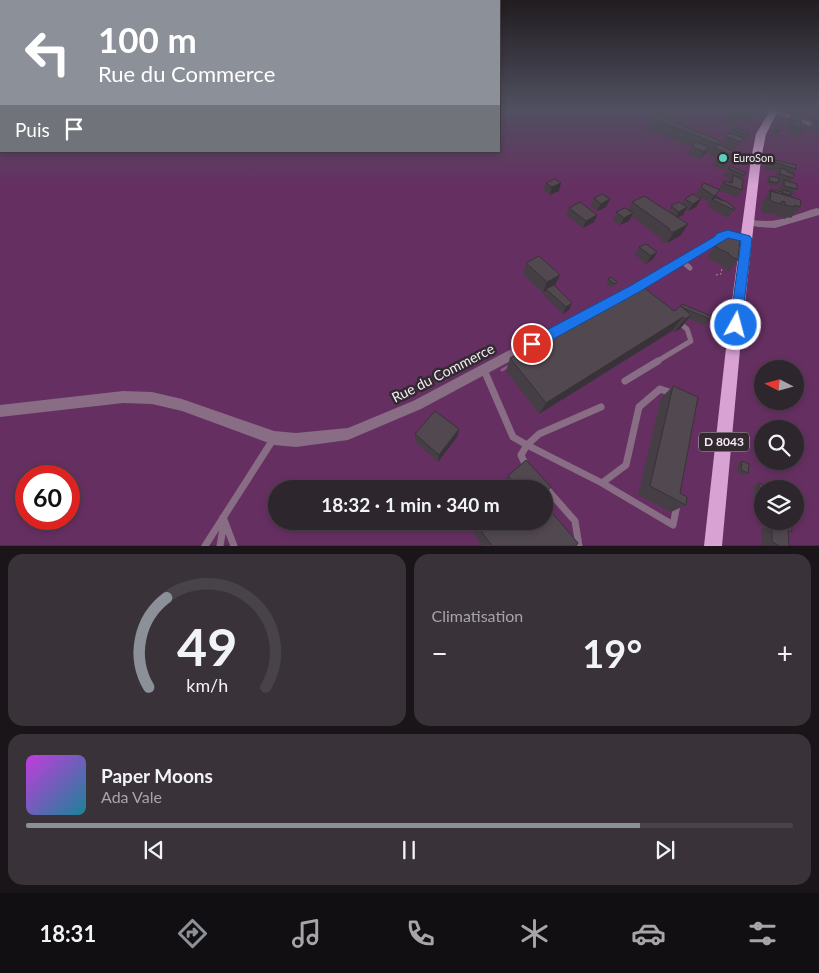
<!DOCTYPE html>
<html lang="fr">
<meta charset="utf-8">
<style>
:root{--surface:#2d262c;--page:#393238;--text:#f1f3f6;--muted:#a7a5a9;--line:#484348;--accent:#8c9099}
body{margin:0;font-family:Lato,sans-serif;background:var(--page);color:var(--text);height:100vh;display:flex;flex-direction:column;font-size:19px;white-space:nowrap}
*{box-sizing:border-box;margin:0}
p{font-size:16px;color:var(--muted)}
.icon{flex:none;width:28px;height:28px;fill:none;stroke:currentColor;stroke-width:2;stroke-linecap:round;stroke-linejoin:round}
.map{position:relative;height:546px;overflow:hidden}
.sheet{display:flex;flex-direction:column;gap:8px;padding:8px;background:#191518;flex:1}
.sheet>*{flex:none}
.top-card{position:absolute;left:0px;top:0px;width:500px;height:152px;box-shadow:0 2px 8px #0003,0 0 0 1px var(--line);background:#8c9099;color:#fff;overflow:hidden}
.needle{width:32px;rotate:276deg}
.tools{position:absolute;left:754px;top:360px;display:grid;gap:10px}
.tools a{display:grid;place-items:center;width:50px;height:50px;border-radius:50%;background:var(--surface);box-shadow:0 2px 8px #0003,0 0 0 1px var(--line);font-size:25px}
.speed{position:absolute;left:15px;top:465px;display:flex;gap:10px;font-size:25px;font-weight:700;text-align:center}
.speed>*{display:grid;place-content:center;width:65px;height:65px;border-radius:50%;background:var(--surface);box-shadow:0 2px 8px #0003,0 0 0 1px var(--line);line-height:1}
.speed .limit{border:8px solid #d22;background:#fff;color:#111}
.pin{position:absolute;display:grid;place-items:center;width:42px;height:42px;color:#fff;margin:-21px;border:2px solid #fff;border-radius:50%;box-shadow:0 1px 5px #0007}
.me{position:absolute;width:55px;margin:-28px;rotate:7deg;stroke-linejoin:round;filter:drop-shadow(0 0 4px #0008)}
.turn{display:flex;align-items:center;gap:18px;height:105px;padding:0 15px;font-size:22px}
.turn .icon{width:65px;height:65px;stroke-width:2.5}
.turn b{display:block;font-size:35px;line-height:42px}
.then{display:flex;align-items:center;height:48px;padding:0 15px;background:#0003;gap:10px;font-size:19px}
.big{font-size:38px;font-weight:700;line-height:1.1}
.sheet .tile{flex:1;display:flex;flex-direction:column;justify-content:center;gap:8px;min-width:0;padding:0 18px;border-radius:15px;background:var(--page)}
.sheet .dial{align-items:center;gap:0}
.dial svg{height:130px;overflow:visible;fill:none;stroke:var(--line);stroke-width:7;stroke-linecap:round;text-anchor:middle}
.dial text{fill:var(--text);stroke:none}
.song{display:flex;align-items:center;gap:15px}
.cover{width:60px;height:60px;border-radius:8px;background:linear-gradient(135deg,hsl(290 70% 55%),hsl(190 70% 35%))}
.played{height:5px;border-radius:2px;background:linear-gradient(90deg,var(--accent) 80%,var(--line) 80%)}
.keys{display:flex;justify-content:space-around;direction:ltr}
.heat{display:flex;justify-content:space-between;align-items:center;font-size:28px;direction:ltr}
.sheet .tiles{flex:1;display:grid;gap:8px;grid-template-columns:1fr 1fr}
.tile:last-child{grid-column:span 2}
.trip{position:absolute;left:268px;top:480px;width:285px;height:50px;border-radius:25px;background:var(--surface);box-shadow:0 2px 8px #0003,0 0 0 1px var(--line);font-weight:700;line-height:50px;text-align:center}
.menu{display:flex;height:80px;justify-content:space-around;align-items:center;background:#120f12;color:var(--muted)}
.menu .icon{width:35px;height:35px}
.menu .on{color:var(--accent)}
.menu b{font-size:22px;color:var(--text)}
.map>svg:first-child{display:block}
.green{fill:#653061;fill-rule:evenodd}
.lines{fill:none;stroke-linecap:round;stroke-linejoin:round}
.stream{stroke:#8e548a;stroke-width:3}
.path{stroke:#9c959b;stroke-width:1;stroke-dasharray:2 2;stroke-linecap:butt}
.service-far1{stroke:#886d85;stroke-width:5}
.service{stroke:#886d85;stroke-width:7}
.minor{fill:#886d85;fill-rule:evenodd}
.tertiary{fill:#886d85;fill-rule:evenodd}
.primary{fill:#d8a2d3;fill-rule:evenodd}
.wall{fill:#463e45}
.shaded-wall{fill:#393238}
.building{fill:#514850;stroke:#393238}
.route{fill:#1a73e8;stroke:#114b97}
.poi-dot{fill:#5dceb9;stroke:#322931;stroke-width:2}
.labels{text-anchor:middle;stroke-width:5;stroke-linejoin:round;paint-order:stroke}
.far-poi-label{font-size:11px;fill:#f2ecf1;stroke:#322931;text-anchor:start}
.shield{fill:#322931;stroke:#b8b2b7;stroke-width:1}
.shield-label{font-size:12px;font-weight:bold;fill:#f2ecf1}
.street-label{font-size:14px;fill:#f2ecf1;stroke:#322931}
</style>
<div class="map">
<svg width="819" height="546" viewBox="0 0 819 546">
<rect width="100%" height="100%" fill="#3c333b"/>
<path class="green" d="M0,109L1,151H499V109H819V545H0ZM762,369H795V401H762ZM762,429H795V461H762ZM26,476H69V519H26ZM276,489H544V521H276ZM762,489H795V521H762Z"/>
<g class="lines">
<path class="stream" d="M502,370L509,366"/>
<path class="path" d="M499,116L514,109
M716,275L721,274L722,267"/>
<path class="service-far1" d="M682,261L690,268
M728,313H737
M656,362L691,341L687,329L678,322"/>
<path class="service" d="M484,370L513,437L527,445L539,434L601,407
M625,381L658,361
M526,466L521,455L527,445L602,483L626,465L639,407L660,389L672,393
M602,483L673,525L677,505
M545,487L575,521L579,546
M223,517L234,546
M205,546L274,438
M220,546L224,522"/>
<path class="minor" d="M773,109L819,125V129L772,112L771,111Z
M817,208L819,209V215L775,228L758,227L745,224L743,222L748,219C777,225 790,216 817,208Z"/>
<path class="tertiary" d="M728,232L750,237L752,239L747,242L727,238L639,292L421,409L348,440L296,447L274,445L182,411L152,404L123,403L0,417V405L123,391L152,392L182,399L274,431L296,433L348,428L413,401L631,286L718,235Z"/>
<path class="primary" d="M771,109H779L766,134L761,159L741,339L722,546H704L727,339L751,159L756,134Z"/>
</g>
<path class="wall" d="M748,109H760L753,117L752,116L746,123L738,120L743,113Z
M812,109H819V116L818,117L809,114Z
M672,111L669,117L675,122L718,145L738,153L733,160L729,164L724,170L712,165L716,158L705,153L700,159L688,154L691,147L647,129L652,118Z
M793,112L800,125L805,129L799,136L788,133L790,129L786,128L788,124L786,123Z
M740,114L736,121L731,125L723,122L728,115Z
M819,117V134L808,129L813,122L817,120Z
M779,122V131L774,138L770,137L773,130Z
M731,128L750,133L745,140L743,142H741L735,150L721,144Z
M771,159L796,169L792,174L793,178L790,182L797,189L790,197L800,207L791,218L787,217L785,219L776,216V213H774L772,215L764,213L761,211L762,202L767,196V193L770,189L778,191V188L782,183L779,182L776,187L767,184V179L770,176L775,177L778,172L770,170L768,172H765V166Z
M728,168L746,173L742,179V190L737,197L719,191L716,196L735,208L728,218L708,207L710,203L696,194L701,187L719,189L724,181L728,182L730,179L723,176Z
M546,183L559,191L550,195L543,190Z
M594,198L610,199L606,207L597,211L591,206Z
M685,199H701L696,207L688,211L686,210L683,215L678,217L681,235L667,243H664L661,241L662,239L631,216L629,221L620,225L613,220L616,212L628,210L632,202L668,211L671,206L682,204Z
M569,208L594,222L583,228L566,215Z
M730,236L738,260L729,271L720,266L721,264L712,261L707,257L715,246Z
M639,247L657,252L653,259L646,264L635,255Z
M526,263L560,275L555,286L569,310L563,314L544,296L546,291L543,293L523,274Z
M608,279L617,282L615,285L612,287L606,283Z
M682,304L710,319L704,325L688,319L680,329L674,332L672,331L539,414L506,371L510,358L674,311L680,307Z
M673,386L680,493L686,505L671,512L638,495L661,398Z
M459,429L457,437L438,462L415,442V434Z
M526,460L551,487L544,496V489H506L503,485L508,476Z
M742,461L748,473L743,475L737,472L738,463Z
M759,483L774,489H762V505L754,502V485Z
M472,521H544L576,546H483L469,527Z
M767,521H791L792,532L788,533L789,546L762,545L761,529L769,527V522Z"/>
<path class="shaded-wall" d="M758,109H759L753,117L757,110Z
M740,114L736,121L731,125L736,118Z
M709,147L704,155L700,159L704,152Z
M561,183L559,191L550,195L552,187Z
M610,199L606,207L597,211L601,204Z
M701,199L696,207L688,211L693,204Z
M687,207L683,215L675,219L679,212Z
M633,213L629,221L620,225L624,218Z
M597,215L594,222L583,228L586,221Z
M688,224L681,235L667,243L674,232Z
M657,252L653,259L646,264L651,256Z
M560,275L555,285L547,290L546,289V291L543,293L547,282Z
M572,303L569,310L563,314L566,307Z
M691,315L680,329L674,332L685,319Z
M683,317L672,331L539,414L546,403Z
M459,429L457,437L438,462L439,455Z"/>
<path class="building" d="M661,109H667L672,111L664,118L668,117L674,120L675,122L720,141L717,144L652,118Z
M746,110L754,113L751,116L743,113Z
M732,111L740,114L736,118L728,115Z
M793,112L803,115L800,125L806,127L805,129L793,126L795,121L791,120L793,118H797L791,116Z
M817,120H819V124L813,122Z
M779,122L783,123L779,131L775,130Z
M733,126L750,133L747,135L731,128Z
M729,133L744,138L740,142L725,136Z
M696,142L709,147L704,152L692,146Z
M718,144L738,153L735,157L715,148Z
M720,154L732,159L729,162L717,157Z
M771,159L796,165V169L774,162L773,165L770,164Z
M730,166L746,173L744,175L728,168Z
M780,168L787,170V172L794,174L793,178L780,174Z
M733,175L743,180L742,190L723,183L724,181L732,183Z
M770,176L779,178L778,183L769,181Z
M555,179L561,183L552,187L546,183Z
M784,180L797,184V189L784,186Z
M704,183L720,190L714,196L701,187Z
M770,189L782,192V194L771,191L770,192Z
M783,190L790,192L791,195L783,193Z
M771,191L801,200L800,207L795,205V207L785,205V202L782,201L781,204L773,202L770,200Z
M602,194L610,199L601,204L594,198Z
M693,194L701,199L693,204L685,199Z
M644,196L688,224L674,232H671L668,230L670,229L632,202Z
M716,196L723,201L715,197L713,200L712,199Z
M715,197L727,202L735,208L734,210L713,200Z
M580,202L597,215L586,221L569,208Z
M679,202L687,207L679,212L671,206Z
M625,208L633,213L624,218L616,212Z
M730,236L740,240L738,260L729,255V253L721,250L715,246Z
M646,244L657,252L651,256L639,247Z
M539,256L560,275L547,282L526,263Z
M611,277L617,282L614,284L608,279Z
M554,285L572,303L566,307L546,289Z
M642,286L674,311L681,306L691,315L685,319L683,317L546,403L510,358Z
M682,304L711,316L710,319L681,307Z
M673,386L698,397L680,493L687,497L686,505L650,486Z
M435,411L459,429L439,455L415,434Z
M526,460L551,487L544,494V489H508L514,484L508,476Z
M742,461L749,464L748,473L741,470Z
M759,483L766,486L762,488V501L759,500Z
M767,486L774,489H767Z
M544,503L578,543L576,546H492L474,521H544Z
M779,521H791L792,532L788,530L789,546H780L772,542V526L779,529Z"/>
<linearGradient id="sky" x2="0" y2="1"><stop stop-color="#211c20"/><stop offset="0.59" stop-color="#505060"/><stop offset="1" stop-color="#505060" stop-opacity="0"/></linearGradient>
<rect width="819" height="185" fill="url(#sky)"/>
<path class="route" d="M728,230L750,236L752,239L741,328L736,330L732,328L730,325L741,241L728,238L639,292L537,348L532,349L528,348L526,344L528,340L630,286L714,237L718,233Z"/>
<circle class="poi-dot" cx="723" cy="158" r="5"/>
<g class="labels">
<g class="far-poi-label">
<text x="733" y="162">EuroSon</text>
</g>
<rect class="shield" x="699" y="432.5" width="50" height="19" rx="4"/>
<g class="shield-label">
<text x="724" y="446">D 8043</text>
</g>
<g class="street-label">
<text transform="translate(443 373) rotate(-27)" y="5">Rue du Commerce</text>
</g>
</g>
</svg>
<div class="tools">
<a><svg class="needle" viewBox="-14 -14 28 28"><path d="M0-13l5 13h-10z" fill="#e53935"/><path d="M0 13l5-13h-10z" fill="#a7a5a9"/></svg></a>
<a><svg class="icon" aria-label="search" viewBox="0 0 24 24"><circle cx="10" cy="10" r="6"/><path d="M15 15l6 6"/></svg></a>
<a><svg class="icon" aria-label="layers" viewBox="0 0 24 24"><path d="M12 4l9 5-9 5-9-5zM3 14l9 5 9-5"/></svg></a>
</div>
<div class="speed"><div class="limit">60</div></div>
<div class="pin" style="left:532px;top:344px;background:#d93025"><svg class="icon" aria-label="arrive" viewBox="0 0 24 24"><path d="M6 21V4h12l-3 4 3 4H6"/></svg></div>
<svg class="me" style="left:736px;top:325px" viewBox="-20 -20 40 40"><circle r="17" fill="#1a73e8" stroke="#fff" stroke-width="3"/><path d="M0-11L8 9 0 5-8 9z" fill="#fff"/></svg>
<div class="trip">18:32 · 1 min · 340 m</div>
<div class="top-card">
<div class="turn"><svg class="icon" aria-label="left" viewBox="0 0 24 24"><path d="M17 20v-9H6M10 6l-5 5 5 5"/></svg><div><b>100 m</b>Rue du Commerce</div></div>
<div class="then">Puis<svg class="icon" aria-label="arrive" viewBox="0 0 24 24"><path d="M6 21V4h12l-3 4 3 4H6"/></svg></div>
</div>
</div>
<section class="sheet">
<div class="tiles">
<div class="tile dial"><svg viewBox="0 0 100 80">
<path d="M14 69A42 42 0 1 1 86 69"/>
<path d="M14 69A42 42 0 0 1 25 14" stroke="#8c9099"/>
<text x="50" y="56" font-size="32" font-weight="700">49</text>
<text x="50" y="72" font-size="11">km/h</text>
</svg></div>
<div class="tile"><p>Climatisation</p>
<div class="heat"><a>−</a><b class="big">19°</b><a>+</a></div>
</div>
<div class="tile">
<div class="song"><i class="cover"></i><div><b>Paper Moons</b><p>Ada Vale</p></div></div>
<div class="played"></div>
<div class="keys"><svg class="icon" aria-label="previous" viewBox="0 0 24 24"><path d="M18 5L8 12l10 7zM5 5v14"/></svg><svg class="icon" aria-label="pause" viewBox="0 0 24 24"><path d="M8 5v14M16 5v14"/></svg><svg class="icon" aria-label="next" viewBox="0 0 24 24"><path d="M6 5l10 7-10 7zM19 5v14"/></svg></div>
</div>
</div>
</section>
<nav class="menu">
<b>18:31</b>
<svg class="icon on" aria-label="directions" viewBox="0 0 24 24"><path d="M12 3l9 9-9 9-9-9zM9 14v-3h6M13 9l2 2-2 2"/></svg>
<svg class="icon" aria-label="music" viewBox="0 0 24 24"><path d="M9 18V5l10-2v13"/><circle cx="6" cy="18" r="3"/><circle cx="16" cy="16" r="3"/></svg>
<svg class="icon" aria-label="phone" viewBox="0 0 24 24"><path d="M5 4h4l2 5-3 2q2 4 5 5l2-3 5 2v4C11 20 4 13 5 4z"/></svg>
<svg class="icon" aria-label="climate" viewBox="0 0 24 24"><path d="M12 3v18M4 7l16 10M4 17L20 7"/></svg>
<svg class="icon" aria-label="car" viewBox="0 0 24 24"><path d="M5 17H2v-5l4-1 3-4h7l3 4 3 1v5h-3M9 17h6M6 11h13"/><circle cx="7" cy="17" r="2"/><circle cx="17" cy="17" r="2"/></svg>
<svg class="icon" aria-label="filters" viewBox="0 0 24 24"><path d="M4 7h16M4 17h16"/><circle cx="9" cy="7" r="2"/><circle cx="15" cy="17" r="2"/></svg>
</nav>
